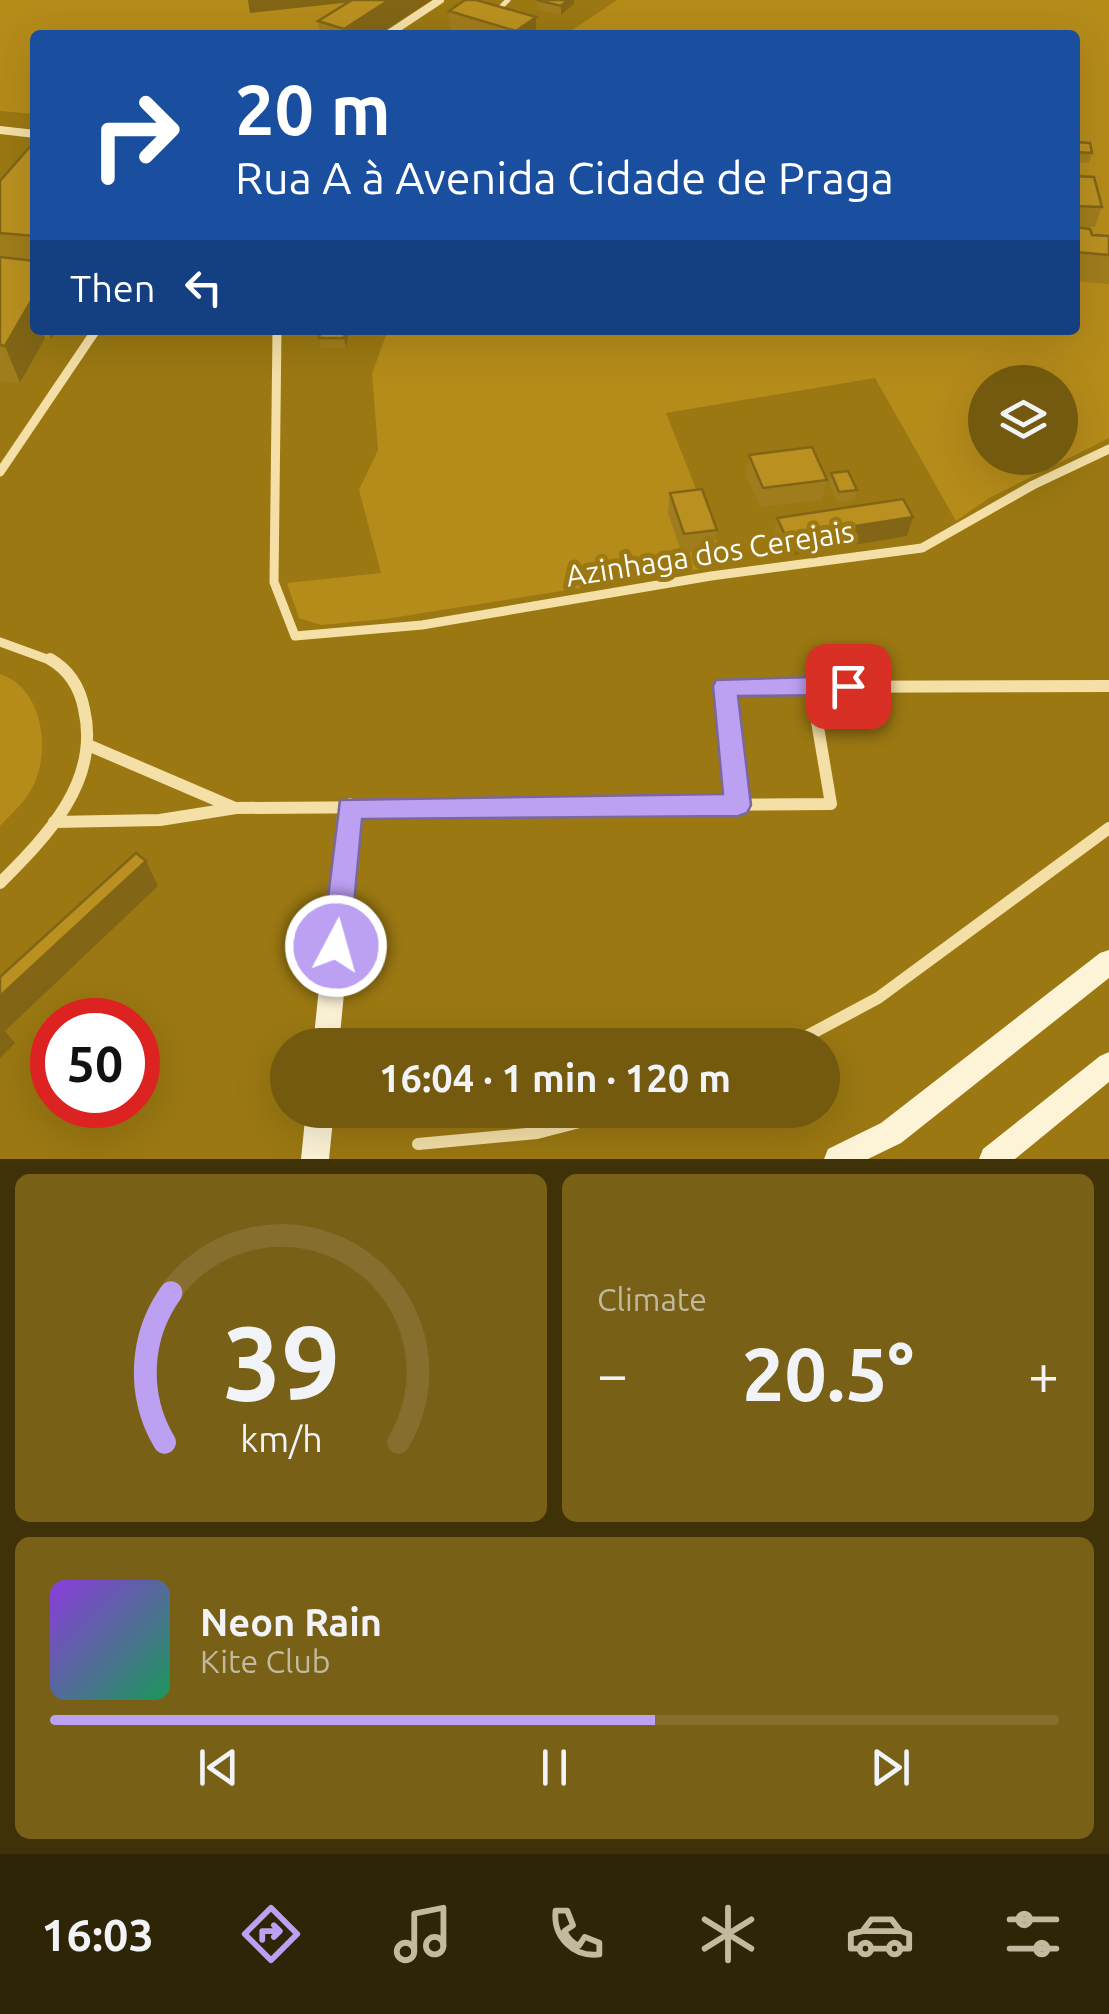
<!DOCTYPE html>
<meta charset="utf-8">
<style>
:root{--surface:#745a0e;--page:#796017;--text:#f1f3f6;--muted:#c2b99e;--line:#866f2e;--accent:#bca0f2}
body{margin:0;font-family:Ubuntu,sans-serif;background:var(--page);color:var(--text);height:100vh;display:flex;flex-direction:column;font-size:38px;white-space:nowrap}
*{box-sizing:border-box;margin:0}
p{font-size:32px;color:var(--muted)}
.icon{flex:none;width:55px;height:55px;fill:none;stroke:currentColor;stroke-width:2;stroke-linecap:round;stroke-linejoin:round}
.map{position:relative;height:1159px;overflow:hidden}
.details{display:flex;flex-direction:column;gap:15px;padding:15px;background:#403208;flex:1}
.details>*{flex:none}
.banner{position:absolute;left:30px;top:30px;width:1050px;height:305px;border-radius:10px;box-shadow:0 10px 40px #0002;background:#1a4fa0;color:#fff;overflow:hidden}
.controls{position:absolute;left:968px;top:365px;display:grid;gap:20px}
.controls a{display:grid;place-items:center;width:110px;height:110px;border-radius:50%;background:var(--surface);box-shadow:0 10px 40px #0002;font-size:50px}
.speed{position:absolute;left:30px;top:998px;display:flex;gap:20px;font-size:50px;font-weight:700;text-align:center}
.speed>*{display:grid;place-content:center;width:130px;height:130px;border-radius:50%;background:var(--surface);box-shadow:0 10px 40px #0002;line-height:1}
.speed .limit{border:15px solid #d22;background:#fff;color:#111}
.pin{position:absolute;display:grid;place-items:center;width:85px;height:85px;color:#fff;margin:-42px;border-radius:20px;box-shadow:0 5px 15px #0006}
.me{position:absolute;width:110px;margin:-55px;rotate:6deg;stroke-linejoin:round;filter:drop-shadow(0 0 8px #0008)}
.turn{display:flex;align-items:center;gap:35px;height:210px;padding:0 40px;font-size:45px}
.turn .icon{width:130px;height:130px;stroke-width:2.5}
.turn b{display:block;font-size:70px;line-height:85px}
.then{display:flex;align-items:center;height:95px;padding:0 40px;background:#0003;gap:20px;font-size:38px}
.big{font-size:75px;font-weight:600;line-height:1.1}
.details .tile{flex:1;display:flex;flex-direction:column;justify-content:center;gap:15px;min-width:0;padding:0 35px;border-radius:15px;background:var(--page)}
.details .dial{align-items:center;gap:0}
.dial svg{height:260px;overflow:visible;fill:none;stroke:var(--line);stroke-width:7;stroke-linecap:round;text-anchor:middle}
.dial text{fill:var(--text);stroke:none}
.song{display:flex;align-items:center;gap:30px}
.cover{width:120px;height:120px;border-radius:15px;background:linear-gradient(135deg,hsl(270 70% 55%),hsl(150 70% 35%))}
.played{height:10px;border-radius:5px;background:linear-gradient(90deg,var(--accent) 60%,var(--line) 60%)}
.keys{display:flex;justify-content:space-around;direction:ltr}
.heat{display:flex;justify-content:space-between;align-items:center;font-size:55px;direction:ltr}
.details .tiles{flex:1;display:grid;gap:15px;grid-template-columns:1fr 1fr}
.tile:last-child{grid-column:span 2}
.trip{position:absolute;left:270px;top:1028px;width:570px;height:100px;border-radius:50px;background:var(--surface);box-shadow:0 10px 40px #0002;font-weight:600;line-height:100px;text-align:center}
.tabs{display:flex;height:160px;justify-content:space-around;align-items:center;background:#2e2406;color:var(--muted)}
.tabs .icon{width:70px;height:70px}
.tabs .selected{color:var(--accent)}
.tabs b{font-size:45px;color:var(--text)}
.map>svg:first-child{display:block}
.green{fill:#b58b1a;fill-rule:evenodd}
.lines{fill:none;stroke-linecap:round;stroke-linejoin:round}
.service{stroke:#f4dfa6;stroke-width:5}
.minor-far2{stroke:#f4dfa6;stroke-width:8}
.minor-far1{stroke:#f4dfa6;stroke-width:9}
.minor{stroke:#f4dfa6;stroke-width:12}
.secondary{fill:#fdf3d6;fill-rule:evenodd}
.wall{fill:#a07d1c}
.shaded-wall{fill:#826616}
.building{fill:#ba9120;stroke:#826616;stroke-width:2.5}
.route{fill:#bca0f2;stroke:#7a689d;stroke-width:2.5}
.labels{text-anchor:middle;stroke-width:10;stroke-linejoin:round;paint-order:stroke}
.street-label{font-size:30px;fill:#fff;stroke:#9b7812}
</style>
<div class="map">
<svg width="1109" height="1159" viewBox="0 0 1109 1159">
<rect width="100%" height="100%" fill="#9b7812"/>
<path class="green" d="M0,0H432L378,35H35V114L0,111Z
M617,0H1109V438L989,498L956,521L875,378L666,413L726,565L385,619L321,625L299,618L287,583L381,573L359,490L378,450L372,373L388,330H1075V35H565ZM985,382H1060V458H985Z
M0,674C44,688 52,754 31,790C24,803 10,815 0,826Z"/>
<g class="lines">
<path class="service" d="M502,6L508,0"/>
<path class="minor-far2" d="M387,35L440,0
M0,130L35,134"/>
<path class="minor-far1" d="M277,330L274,582L295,636L422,625L711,576L922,548L1033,485L1109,449
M0,472L96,330
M0,642L55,662"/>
<path class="minor" d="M88,745L235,808
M738,805L725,687L1109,686
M54,822L160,820L236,808L831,804L811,686
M0,883C47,836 101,781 84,709C80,688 69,670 50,659
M790,1045L878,998L1109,828
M418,1144L537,1133L626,1110"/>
<path class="secondary" d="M350,798L358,801L362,808L339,1045H313L338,808L342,801Z
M1109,950V978L901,1143L868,1159H824L828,1149L881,1123L1100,953Z
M1109,1052V1082L1015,1159H979L983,1149L1100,1056Z
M306,1110H334L329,1159H301Z"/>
</g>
<path class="wall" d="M248,0H432L378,35H320L318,21L348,2L250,13Z
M537,0H574V4L561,15L537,9Z
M449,11L536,17V35H469L450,29Z
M35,141V330H58L51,339L45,338L20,383L0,381V181Z
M1075,142L1092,153L1089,163L1075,162Z
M1075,176L1102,207L1095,227L1075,226Z
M1075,227L1092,235L1109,236V284L1075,281Z
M349,330L346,348H321L319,338Z
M749,455L827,480L822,500L760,507L746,475Z
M831,473L857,490L854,500L837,502L829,483Z
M670,493L717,530L714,550L682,554L668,513Z
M913,517L907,536L782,557L773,538L777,518Z"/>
<path class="shaded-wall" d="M248,0H370L250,13Z
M389,0H432L378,35H345L344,29Z
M568,0H574V4L561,15V6Z
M536,17V35H517L516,31Z
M31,301L35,311V330H42L45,338L20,383L5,346Z
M48,330H58L51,339Z
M346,330H349L346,348L344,338Z
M913,517L907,536L782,557L786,537Z
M146,861L158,886L5,1031L15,1043L0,1058V996Z"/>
<path class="building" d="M352,0H389L344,29L318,21Z
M465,0H476L536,17L516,31L449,11Z
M537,0H568L561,6Z
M35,141V236L0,233V181Z
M1075,142L1090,143L1092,153L1075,152Z
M1075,176L1094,177L1102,207L1075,206Z
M1075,227L1090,229L1092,235L1109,236V255L1075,252Z
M0,257L35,261V302L31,301L5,346L0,345Z
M321,330H346L344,338H319Z
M812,447L827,480L763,488L749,455Z
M848,471L857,490L839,492L831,473Z
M702,489L717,530L684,534L670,493Z
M903,499L913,517L786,537L777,518Z
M136,853L146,861L0,996V977Z"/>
<path class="route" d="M848,676L860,686L848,695L738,696L751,805L747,813L738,816L362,819L350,946L346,955L336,959L326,955L322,946L340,800L723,794L713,686L716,680Z"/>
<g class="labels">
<g class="street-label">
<text transform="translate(710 554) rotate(-9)" y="10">Azinhaga dos Cerejais</text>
</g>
</g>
</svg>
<div class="controls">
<a><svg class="icon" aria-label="layers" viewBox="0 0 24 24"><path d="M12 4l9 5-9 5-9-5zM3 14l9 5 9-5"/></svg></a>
</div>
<div class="speed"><div class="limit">50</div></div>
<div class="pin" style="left:848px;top:686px;background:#d93025"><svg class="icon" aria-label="arrive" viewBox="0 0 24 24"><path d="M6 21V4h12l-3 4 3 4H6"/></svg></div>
<svg class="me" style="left:336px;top:946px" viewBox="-20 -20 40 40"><circle r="17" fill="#bca0f2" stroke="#fff" stroke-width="3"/><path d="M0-11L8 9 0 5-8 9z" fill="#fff"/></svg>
<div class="trip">16:04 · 1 min · 120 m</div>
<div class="banner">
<div class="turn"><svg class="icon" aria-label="right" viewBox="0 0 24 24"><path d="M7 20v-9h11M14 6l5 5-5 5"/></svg><div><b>20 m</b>Rua A à Avenida Cidade de Praga</div></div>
<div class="then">Then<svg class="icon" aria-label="left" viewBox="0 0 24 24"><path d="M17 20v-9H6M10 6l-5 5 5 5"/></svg></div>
</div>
</div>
<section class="details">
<div class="tiles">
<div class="tile dial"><svg viewBox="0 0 100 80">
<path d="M14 69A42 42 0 1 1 86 69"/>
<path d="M14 69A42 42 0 0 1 16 23" stroke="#bca0f2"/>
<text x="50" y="56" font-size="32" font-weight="700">39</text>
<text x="50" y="72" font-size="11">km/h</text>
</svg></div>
<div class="tile"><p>Climate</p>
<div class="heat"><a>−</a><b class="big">20.5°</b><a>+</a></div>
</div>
<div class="tile">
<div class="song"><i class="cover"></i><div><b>Neon Rain</b><p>Kite Club</p></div></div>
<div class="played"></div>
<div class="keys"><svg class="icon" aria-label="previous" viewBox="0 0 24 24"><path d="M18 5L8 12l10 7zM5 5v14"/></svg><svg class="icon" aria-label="pause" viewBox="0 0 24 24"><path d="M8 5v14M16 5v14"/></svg><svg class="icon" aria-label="next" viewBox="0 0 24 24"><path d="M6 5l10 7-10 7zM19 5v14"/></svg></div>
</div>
</div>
</section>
<nav class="tabs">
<b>16:03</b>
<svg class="icon selected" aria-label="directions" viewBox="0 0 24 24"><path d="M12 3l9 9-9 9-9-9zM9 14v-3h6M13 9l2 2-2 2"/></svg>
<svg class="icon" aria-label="music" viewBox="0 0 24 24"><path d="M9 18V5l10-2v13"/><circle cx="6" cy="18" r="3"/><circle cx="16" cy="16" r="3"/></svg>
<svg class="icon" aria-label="phone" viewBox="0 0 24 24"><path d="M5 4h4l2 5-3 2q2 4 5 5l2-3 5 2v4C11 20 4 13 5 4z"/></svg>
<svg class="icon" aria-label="climate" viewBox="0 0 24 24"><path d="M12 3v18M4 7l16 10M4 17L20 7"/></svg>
<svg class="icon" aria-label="car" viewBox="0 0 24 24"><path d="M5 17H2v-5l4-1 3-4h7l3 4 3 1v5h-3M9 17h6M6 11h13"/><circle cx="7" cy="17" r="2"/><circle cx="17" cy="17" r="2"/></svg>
<svg class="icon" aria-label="filters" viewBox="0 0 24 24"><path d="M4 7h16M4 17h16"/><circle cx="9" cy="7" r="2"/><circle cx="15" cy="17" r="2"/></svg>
</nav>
